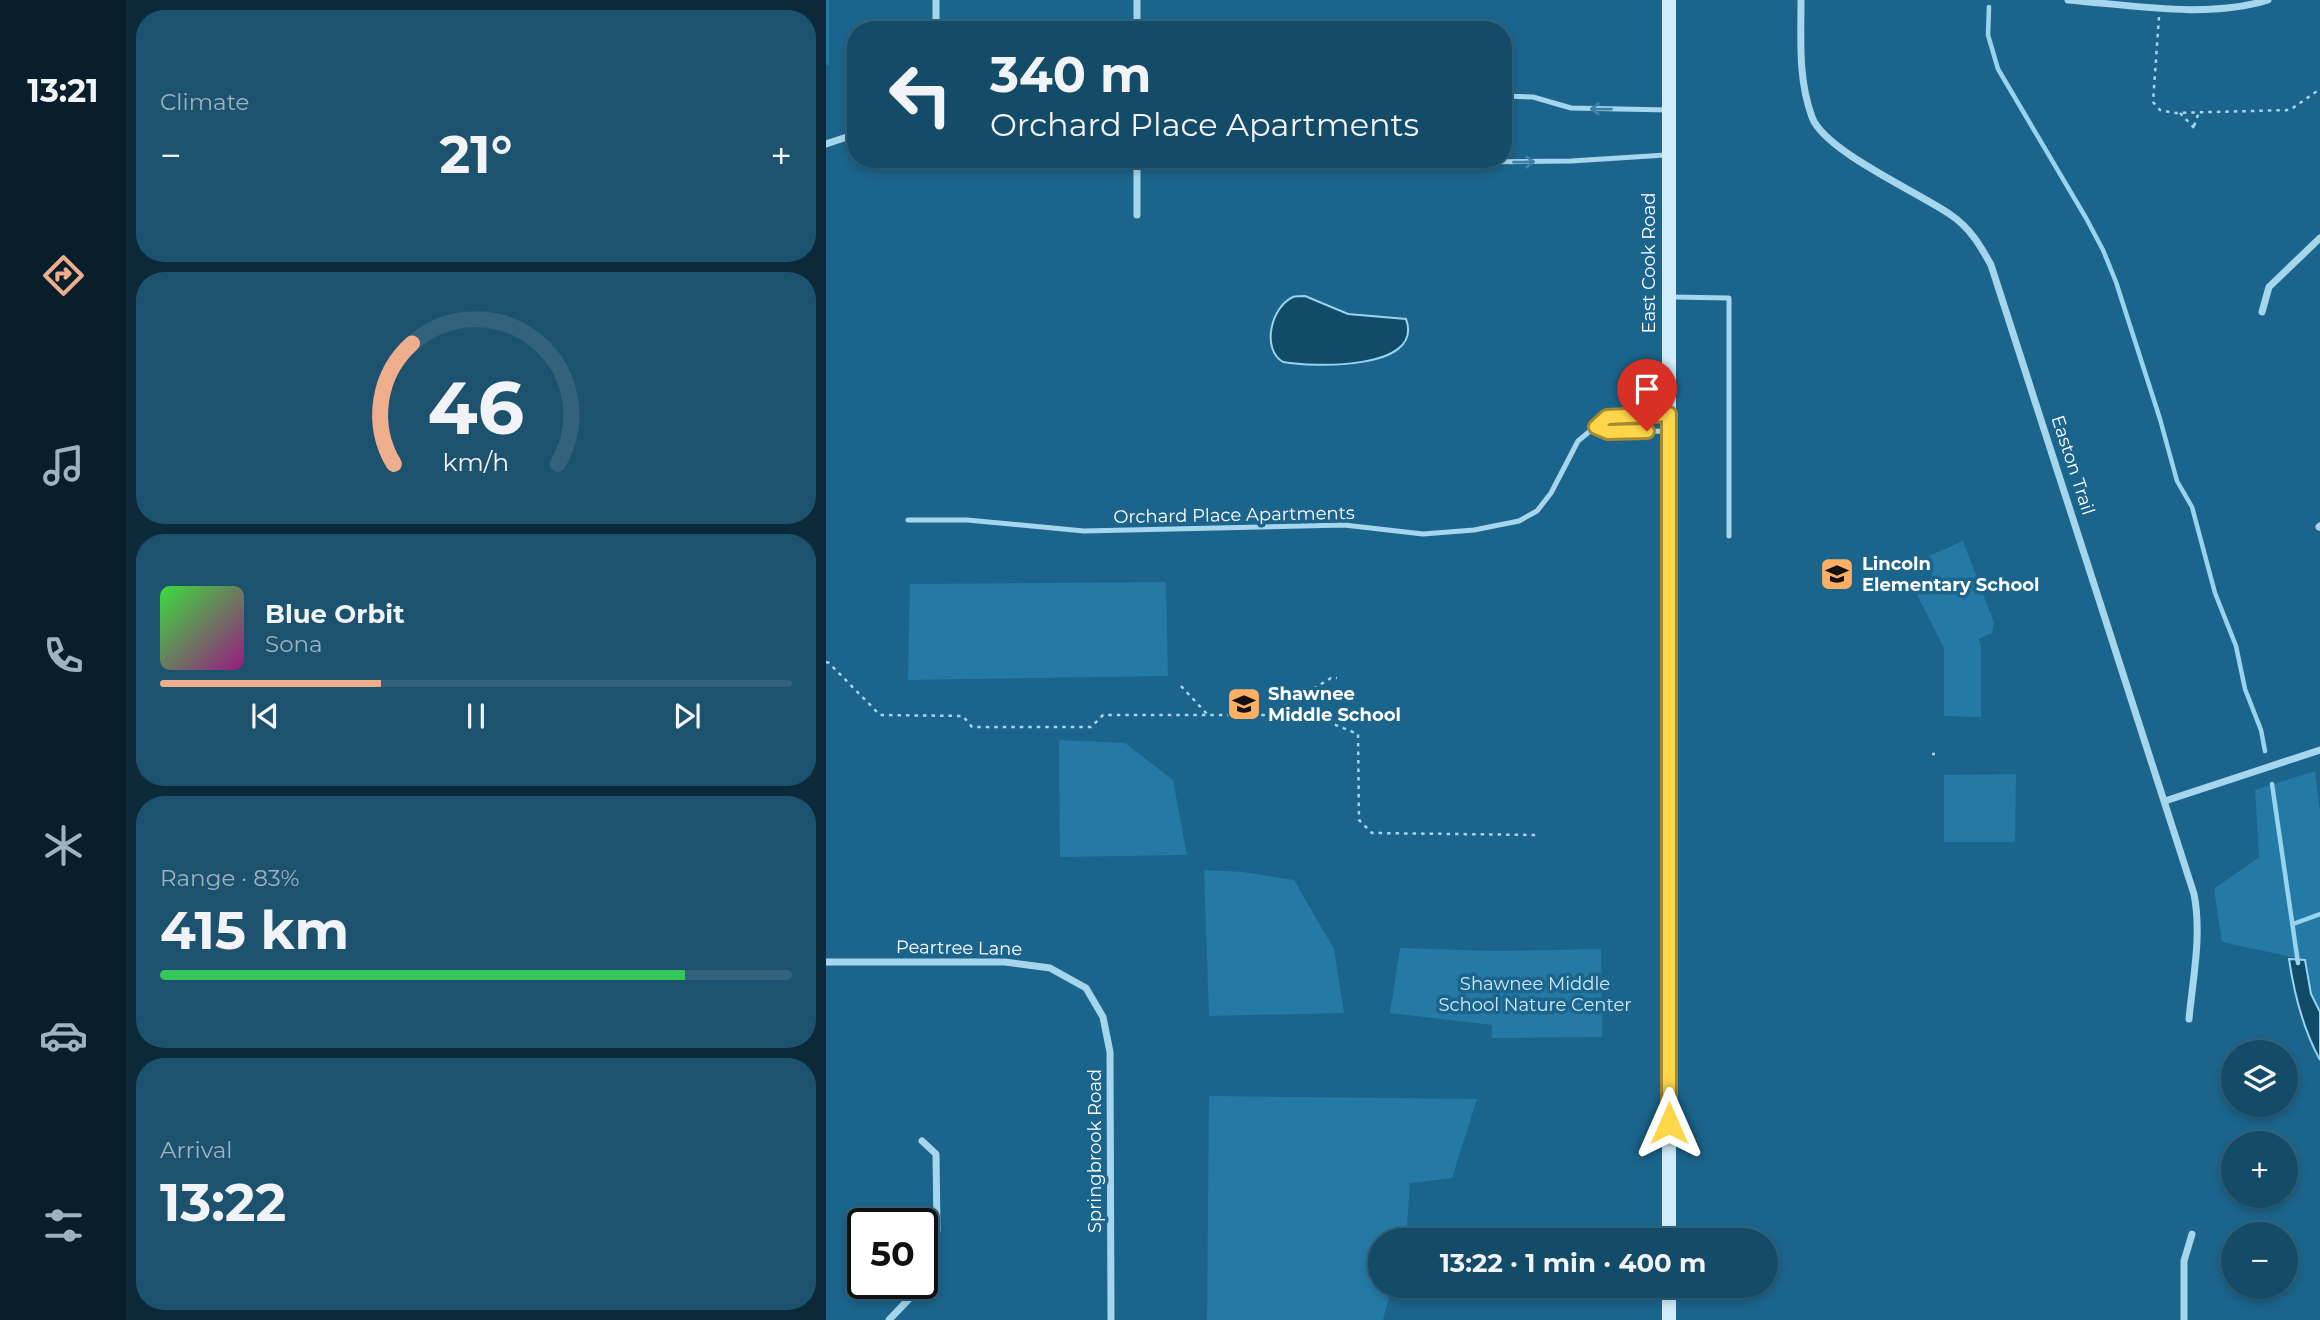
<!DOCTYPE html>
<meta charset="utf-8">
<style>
:root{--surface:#144b68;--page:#1d526e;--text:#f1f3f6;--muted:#9db3c0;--line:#33637c;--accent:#eead8d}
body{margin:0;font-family:Montserrat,sans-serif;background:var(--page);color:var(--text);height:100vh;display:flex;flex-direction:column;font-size:26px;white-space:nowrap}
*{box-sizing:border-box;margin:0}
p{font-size:23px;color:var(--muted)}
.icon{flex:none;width:38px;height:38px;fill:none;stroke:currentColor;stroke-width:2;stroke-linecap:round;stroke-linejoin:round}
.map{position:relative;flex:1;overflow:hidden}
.side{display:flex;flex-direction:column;gap:10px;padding:10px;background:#0b2939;width:700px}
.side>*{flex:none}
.hud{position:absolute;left:21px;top:21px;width:665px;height:147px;border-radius:28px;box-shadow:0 4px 10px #0003,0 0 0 2px var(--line);background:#144b68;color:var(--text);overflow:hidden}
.buttons{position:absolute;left:1395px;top:1040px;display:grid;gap:14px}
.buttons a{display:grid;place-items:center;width:77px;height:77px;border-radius:50%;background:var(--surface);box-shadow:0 4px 10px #0003,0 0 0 2px var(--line);font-size:35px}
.speed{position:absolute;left:21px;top:1208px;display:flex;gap:14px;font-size:35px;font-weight:700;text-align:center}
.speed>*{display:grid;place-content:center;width:91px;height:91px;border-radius:50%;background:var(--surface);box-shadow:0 4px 10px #0003,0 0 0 2px var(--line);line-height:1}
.speed .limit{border:4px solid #111;border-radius:10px;background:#fff;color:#111}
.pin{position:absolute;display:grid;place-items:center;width:60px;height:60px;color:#fff;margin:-72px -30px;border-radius:50% 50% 50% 0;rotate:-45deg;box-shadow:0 0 7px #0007}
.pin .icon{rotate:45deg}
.me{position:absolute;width:77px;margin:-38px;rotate:0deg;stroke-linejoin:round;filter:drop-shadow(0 0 5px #0008)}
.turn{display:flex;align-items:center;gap:24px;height:147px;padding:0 28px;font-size:32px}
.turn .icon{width:91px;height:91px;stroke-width:2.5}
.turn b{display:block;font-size:49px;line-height:60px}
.big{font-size:52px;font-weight:700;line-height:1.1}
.side .card{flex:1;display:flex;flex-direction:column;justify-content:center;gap:10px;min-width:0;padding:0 24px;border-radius:28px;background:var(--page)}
.side .dial{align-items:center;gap:0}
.dial svg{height:182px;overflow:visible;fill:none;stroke:var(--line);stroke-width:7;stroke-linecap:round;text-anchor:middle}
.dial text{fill:var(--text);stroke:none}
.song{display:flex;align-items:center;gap:21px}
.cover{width:84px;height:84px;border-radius:10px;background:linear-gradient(135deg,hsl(120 70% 55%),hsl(310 70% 35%))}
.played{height:7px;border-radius:4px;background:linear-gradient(90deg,var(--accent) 35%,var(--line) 35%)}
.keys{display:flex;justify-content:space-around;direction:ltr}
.heat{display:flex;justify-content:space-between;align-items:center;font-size:38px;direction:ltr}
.charge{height:10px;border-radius:5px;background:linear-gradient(90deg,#34c759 83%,var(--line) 0)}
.trip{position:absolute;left:542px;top:1228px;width:410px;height:70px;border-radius:35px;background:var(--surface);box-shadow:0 4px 10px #0003,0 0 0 2px var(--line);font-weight:700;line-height:70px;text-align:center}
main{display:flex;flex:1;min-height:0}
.tab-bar{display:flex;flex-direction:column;width:126px;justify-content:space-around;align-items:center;background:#081e2a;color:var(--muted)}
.tab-bar .icon{width:49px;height:49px}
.tab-bar .current{color:var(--accent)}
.tab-bar b{font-size:32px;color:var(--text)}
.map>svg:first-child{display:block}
.green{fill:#247aa4}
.water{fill:#124a69;stroke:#99d4ef;stroke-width:2}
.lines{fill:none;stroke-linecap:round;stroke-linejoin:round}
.stream{stroke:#99d4ef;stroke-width:4.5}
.path{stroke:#a6d6ed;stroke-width:2.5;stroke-dasharray:3.5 5;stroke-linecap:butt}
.lane{stroke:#a6d6ed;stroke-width:5}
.street{stroke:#a6d6ed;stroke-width:7}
.secondary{stroke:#d2ecf9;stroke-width:14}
.oneway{stroke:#3e80a4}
.route-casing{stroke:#a68a30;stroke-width:18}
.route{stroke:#ffd54a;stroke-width:12}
.labels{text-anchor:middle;stroke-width:7;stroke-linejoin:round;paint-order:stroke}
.street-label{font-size:18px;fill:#fff;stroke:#1b648b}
.poi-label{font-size:18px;font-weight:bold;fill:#fff;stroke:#1b648b;text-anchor:start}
.park-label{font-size:18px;fill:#cbeaf9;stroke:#1b648b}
</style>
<main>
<nav class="tab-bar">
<b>13:21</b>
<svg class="icon current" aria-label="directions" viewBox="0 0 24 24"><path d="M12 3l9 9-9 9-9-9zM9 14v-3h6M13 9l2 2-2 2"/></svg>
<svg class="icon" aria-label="music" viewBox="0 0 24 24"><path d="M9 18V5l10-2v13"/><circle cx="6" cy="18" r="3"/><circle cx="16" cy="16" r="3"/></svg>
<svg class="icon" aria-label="phone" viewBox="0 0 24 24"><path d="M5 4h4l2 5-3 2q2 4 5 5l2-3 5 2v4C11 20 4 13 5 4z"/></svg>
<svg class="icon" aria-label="climate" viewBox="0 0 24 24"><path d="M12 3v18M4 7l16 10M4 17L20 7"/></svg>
<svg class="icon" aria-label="car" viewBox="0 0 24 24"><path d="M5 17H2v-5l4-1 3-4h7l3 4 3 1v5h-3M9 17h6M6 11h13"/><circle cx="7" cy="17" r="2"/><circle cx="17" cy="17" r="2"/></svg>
<svg class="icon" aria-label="filters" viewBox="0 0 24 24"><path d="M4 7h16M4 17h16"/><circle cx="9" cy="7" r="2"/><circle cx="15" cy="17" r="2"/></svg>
</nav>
<section class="side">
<div class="card"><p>Climate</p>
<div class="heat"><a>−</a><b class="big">21°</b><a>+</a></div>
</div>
<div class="card dial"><svg viewBox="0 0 100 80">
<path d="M14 69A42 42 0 1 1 86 69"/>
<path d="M14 69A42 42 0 0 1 22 16" stroke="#eead8d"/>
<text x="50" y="56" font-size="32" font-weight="700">46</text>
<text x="50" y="72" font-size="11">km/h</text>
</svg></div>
<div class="card">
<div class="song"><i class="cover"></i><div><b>Blue Orbit</b><p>Sona</p></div></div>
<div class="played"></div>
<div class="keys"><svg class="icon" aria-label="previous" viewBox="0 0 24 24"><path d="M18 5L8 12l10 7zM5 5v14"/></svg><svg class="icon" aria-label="pause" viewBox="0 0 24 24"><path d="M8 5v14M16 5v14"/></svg><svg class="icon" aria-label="next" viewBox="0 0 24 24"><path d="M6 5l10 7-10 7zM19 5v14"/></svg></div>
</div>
<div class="card"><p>Range · 83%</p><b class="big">415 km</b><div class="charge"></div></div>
<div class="card"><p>Arrival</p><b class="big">13:22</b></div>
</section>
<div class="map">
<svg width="1494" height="1320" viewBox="0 0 1494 1320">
<rect width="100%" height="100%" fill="#1b648b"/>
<path class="green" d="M0,0H3V65H0Z
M1137,541L1168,623L1166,633L1153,639L1155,647V717L1118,716V648L1087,587L1107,586L1103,556Z
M340,582L342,676L82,680L84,584Z
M233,740L299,743L347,780L361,855L234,857Z
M1489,771L1494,812V1012L1485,994L1479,960L1396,942L1388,889L1433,857L1429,790Z
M1190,774L1189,842H1118V775Z
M378,870L417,872L468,880L508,949L518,1013L383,1016Z
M574,948L668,951L775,949L776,1037L666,1038V1025L564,1013Z
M383,1096L651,1099L626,1178L584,1183L580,1241H555V1286H566L557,1320H381Z"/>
<path class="water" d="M479,296L522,314L580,319C599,371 485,367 457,362C435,349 445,307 467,297C471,296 475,296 479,296Z
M1463,959L1479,960L1485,994L1494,1012V1060C1477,1029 1468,993 1463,959Z"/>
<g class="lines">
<path class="stream" d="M1163,7L1162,35L1172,69L1260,218L1277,250L1290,282L1334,419L1351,481L1366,507L1389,593L1410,646L1419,689L1435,730L1439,751
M1446,784L1472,963
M1467,924L1494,914"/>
<path class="path" d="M1333,17L1327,102L1334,110L1348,113L1464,110L1494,89
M1354,113L1371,131
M1368,126L1373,112
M0,662L3,663L54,715L137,716L146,727H265L277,715H475L481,721L502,722L532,734L533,820L546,833L710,835
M355,686L381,714
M444,715L505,678H511
M1106,754H1109"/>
<path class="lane" d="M677,96L707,97L745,108L843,110
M631,159L651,162L745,161L840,155
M846,297L903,298V536
M770,427L782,432L843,431
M82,520H141L258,531L518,525L597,534L648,530L693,521L711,511L725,493L752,441L781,417L843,414"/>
<path class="street" d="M110,0V30
M975,0C975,40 972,79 986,117C998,151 1094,193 1125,215C1144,228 1154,245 1165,265L1368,894C1376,935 1367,977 1363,1019
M1242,0C1305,5 1382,19 1442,0
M311,30V0
M0,144L30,134
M311,159V215
M1436,312L1443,287L1494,238
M1493,527L1494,526
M1339,801L1494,750
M0,962H179L224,968L260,988L277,1017L284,1052L285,1320
M63,1320L99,1282L111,1230L110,1154L96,1141
M1358,1320V1261L1366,1234"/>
<path class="secondary" d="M843,1241V0
M843,1286V1320"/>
</g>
<defs><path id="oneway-shaft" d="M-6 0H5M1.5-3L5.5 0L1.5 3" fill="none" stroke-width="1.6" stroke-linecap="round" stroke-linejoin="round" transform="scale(1.75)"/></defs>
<g class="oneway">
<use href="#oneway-shaft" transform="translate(775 109) rotate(-179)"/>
<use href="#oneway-shaft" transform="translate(698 162) rotate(-1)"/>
</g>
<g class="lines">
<g class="route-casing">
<path id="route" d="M821,431L782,432L770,427L781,417L843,414V1123"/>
</g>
<use href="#route" class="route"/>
</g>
<defs>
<g id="school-square" transform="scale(1.75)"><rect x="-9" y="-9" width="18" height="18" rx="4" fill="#feaf62" stroke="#1b648b"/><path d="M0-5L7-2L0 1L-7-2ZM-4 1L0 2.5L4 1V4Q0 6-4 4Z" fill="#111"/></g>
</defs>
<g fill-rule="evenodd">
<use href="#school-square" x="1011" y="574"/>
<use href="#school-square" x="418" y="704"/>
</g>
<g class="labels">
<g class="street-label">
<text transform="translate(823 263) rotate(-90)" y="6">East Cook Road</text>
<text transform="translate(1247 465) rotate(72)" y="6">Easton Trail</text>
<text transform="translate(408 515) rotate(-1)" y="6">Orchard Place Apartments</text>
<text transform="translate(133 948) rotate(1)" y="6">Peartree Lane</text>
<text transform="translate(269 1151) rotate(-90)" y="6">Springbrook Road</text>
</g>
<g class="poi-label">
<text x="1036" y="570">Lincoln<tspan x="1036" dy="21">Elementary School</tspan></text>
<text x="442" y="700">Shawnee<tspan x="442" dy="21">Middle School</tspan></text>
</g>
<g class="park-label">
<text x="709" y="990">Shawnee Middle<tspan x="709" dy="21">School Nature Center</tspan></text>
</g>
</g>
</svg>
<div class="buttons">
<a><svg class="icon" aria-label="layers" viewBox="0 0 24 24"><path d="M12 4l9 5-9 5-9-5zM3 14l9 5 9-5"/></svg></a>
<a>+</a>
<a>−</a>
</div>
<div class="speed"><div class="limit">50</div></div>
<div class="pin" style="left:821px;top:431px;background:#d93025"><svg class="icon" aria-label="arrive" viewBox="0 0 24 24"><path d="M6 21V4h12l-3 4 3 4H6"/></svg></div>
<svg class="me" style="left:843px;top:1123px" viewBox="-20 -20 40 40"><path d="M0-17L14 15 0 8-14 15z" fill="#ffd54a" stroke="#fff" stroke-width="4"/></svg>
<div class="trip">13:22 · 1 min · 400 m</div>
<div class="hud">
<div class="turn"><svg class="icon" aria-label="left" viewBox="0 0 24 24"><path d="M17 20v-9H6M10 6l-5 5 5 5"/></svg><div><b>340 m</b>Orchard Place Apartments</div></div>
</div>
</div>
</main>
